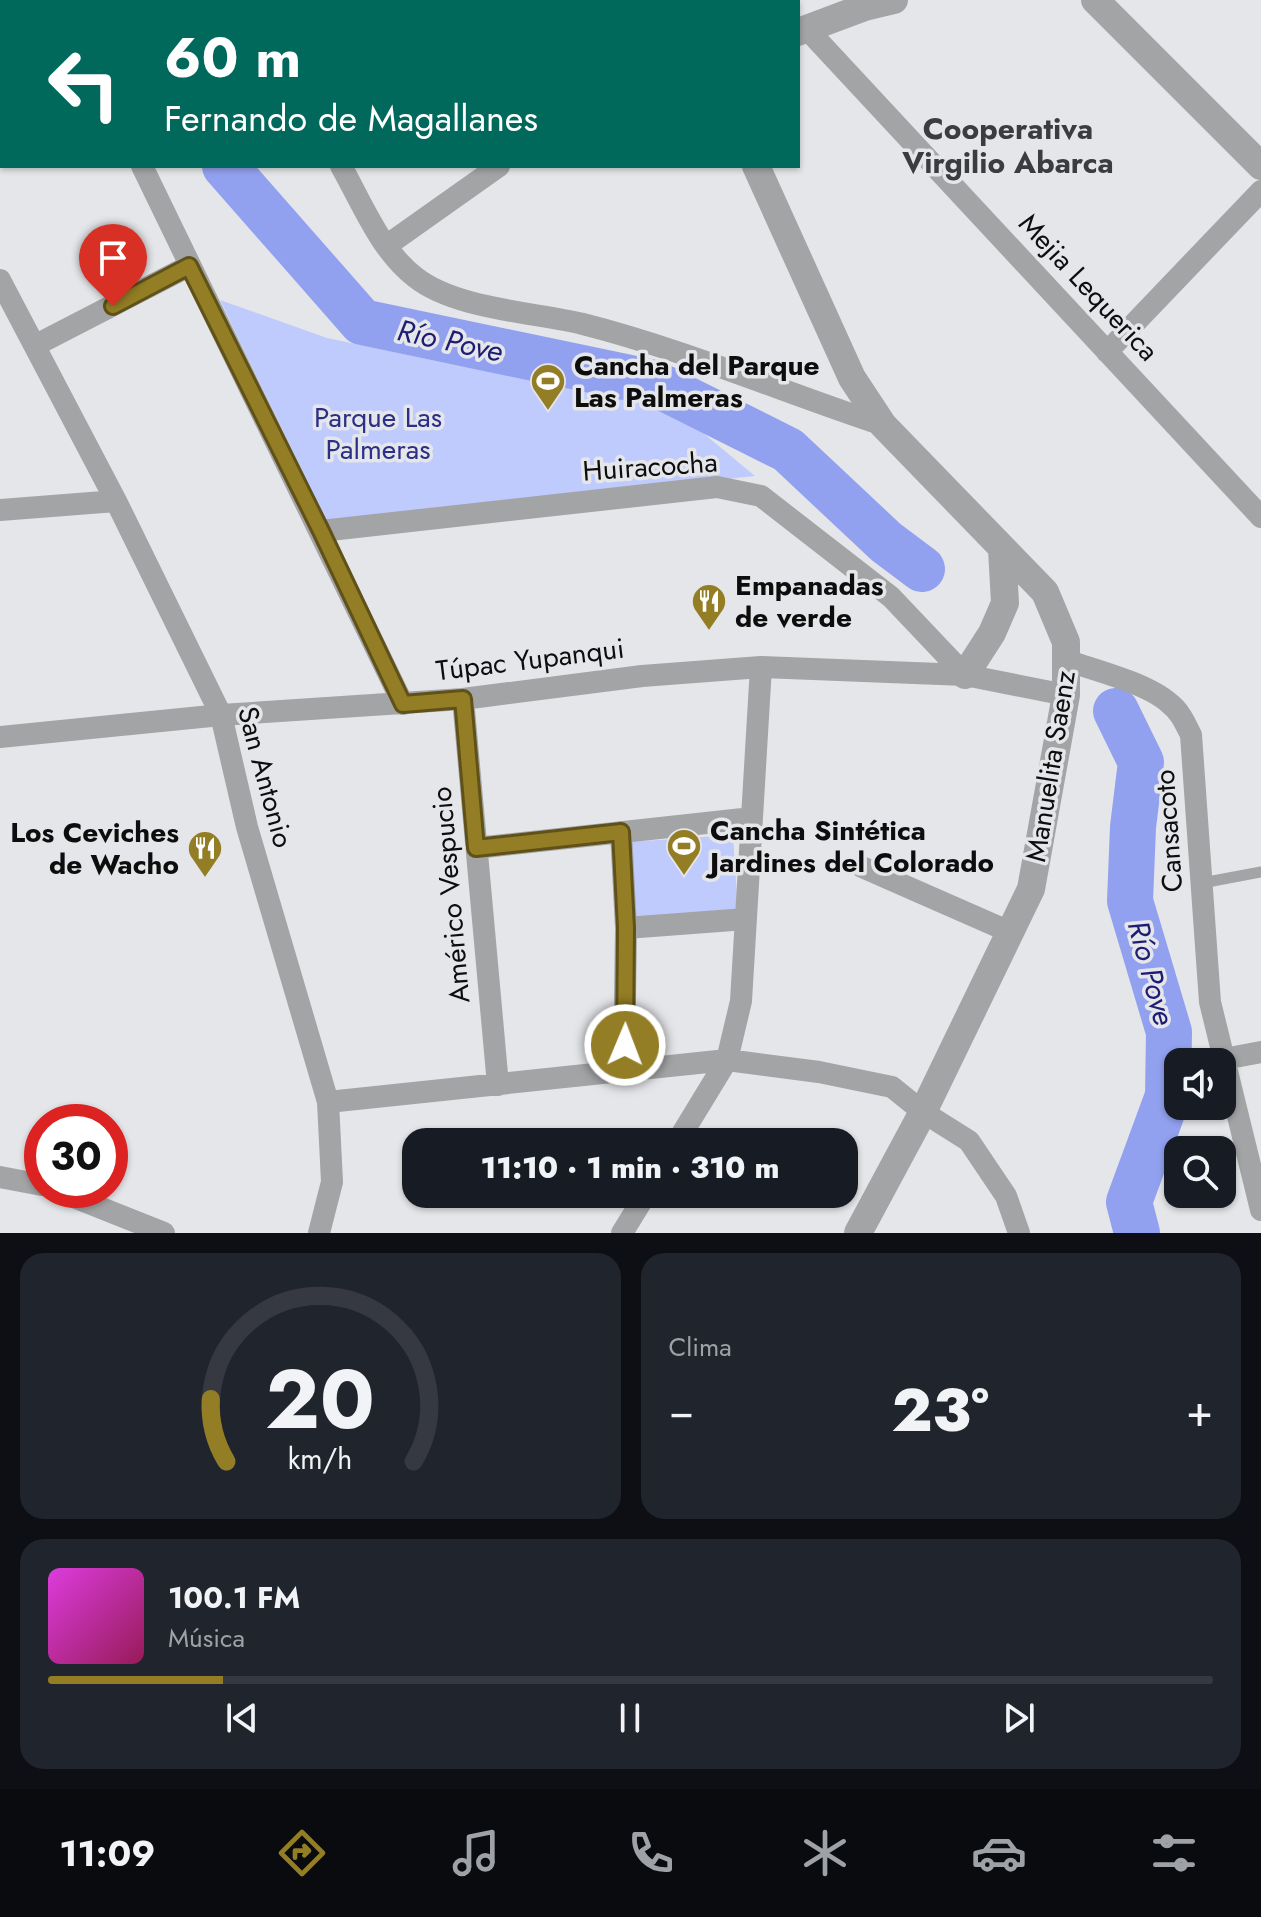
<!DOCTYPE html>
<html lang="es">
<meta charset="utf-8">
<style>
:root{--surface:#171b24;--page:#20242c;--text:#f1f3f6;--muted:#9ea1a6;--line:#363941;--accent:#937d25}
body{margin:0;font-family:Jost,sans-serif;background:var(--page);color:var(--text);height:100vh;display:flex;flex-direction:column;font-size:30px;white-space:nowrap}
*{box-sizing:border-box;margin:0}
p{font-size:26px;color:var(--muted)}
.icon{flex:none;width:44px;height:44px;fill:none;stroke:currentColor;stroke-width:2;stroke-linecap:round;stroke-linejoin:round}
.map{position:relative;height:1233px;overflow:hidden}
.details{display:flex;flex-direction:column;gap:20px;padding:20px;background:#0d0f14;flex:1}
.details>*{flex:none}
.banner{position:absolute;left:0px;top:0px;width:800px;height:168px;box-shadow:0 2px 6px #0004;background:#00695c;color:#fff;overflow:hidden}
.tools{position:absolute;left:1164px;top:1048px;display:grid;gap:16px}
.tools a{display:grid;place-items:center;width:72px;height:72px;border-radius:16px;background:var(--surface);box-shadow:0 2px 6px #0004;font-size:40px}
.speed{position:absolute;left:24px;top:1104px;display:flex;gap:16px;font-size:40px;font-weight:700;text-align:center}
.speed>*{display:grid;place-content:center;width:104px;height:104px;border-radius:50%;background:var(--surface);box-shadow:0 2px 6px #0004;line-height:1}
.speed .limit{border:12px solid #d22;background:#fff;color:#111}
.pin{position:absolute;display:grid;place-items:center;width:68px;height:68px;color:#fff;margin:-82px -34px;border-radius:50% 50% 50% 0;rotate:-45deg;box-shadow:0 0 8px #0007}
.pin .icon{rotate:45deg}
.me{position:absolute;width:88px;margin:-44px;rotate:1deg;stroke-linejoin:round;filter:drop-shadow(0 0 6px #0008)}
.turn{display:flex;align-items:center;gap:28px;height:168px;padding:0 32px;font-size:36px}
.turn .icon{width:104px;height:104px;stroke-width:2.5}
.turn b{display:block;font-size:56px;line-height:68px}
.big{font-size:60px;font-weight:800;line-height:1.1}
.details .widget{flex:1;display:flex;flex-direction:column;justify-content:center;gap:12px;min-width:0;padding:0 28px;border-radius:24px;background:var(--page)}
.details .dial{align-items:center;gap:0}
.dial svg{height:208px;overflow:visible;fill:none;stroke:var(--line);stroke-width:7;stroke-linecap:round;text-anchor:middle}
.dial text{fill:var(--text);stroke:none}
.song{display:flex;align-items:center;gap:24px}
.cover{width:96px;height:96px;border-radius:12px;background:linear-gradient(135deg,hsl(300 70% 55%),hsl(330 70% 35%))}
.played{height:8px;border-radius:4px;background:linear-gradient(90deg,var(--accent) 15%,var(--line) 15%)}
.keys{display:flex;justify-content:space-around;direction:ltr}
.heat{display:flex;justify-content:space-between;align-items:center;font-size:44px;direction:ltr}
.details .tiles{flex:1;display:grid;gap:20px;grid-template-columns:1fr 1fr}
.widget:last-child{grid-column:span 2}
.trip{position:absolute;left:402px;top:1128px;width:456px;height:80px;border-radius:24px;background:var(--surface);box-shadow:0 2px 6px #0004;font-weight:800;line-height:80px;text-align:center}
.dock{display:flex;height:128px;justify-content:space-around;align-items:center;background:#090b0e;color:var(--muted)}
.dock .icon{width:56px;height:56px}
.dock .current{color:var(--accent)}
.dock b{font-size:36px;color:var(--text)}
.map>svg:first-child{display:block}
.park{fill:#bfcafd}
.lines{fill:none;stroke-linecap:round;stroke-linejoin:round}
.river{stroke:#92a1ef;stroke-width:46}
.service{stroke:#a3a4a5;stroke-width:11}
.minor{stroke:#a3a4a5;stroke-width:22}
.tertiary{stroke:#a3a4a5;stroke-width:28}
.route-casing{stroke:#605118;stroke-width:20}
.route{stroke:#937d25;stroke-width:14}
.labels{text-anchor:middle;stroke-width:7;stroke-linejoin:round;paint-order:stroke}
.street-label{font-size:28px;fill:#0d0d0e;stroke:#e5e6e9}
.poi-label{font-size:28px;font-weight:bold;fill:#0d0d0e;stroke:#e5e6e9;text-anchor:start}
.park-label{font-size:28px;fill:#2b2f87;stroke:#e5e6e9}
.neighbourhood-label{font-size:30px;font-weight:bold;fill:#3b3c3f;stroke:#e5e6e9}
.water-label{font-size:30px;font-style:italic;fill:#1e1c74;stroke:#e5e6e9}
</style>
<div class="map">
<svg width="1261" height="1233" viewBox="0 0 1261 1233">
<rect width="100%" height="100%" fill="#e5e6e9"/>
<path class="park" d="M220,300L327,338L446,363L661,398L755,476L327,523Z
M733,835L738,913L634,919L629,842Z"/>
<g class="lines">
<path class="river" d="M145,0L146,2
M225,166L362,322L654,383L788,450L886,542L922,569
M1116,711L1141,762L1133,827L1130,901L1169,1032L1168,1096L1129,1202L1137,1233"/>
<path class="service" d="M1202,883L1261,872"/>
<path class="minor" d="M64,0L65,2
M264,0L265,2
M448,0L450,2
M807,29L1261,517
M142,166L403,704
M341,166C362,203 380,250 415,277C455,309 533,312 583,324C685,350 783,392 883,425
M386,246L499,166
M0,280L116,501L221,715L247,827L328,1102L332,1182L319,1233
M36,345L189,266
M1107,352L1261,191
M0,510L116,501
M321,531L717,487L761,496L891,597L965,675
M1068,661C1096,670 1148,684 1169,703C1180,711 1185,723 1191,735L1210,1002L1261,1210
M463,699L498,1085
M0,737L221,715L463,699L642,676L761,667L965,675L1066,695
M621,832L626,928L624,1071
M476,848L752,818
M862,867L1010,932
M626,928L746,919
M1224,1059L1261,1052
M328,1102L727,1060L819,1072L892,1087L923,1112L969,1141L1006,1196L1019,1233
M677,1142L727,1060L741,1001L761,667
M0,1177L42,1185
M56,1190L164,1233
M622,1233L646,1194"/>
<path class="tertiary" d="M652,0L654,2
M1095,0L1261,166
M798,32L865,7L894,0
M756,166L852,378L883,425L1045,592L1066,642V695L1031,889L923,1112L858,1233
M965,675L992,633L1005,603L1002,549"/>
</g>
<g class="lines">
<g class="route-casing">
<path id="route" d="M113,306L189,266L321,531L403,704L463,699L476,848L621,832L626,928L625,1045"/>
</g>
<use href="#route" class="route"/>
</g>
<defs>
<g id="stadium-pin" transform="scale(1.8)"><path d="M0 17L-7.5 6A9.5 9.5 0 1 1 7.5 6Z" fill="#937d25" stroke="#e5e6e9"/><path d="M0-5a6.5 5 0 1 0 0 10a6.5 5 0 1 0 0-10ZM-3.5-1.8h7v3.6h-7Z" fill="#fff"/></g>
<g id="restaurant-pin" transform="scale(1.8)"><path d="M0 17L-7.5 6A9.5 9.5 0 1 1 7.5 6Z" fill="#937d25" stroke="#e5e6e9"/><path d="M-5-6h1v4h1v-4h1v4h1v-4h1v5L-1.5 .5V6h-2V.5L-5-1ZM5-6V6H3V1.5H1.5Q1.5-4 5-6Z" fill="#fff"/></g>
</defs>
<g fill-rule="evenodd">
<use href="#stadium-pin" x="548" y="381"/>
<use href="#restaurant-pin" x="709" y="601"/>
<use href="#stadium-pin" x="684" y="846"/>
<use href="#restaurant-pin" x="205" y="848"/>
</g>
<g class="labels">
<g class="street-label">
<text transform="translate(1089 287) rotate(47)" y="10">Mejia Lequerica</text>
<text transform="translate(650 466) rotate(-4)" y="10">Huiracocha</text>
<text transform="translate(530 659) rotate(-7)" y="10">Túpac Yupanqui</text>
<text transform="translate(1050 766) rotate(-81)" y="10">Manuelita Saenz</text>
<text transform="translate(266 777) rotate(75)" y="10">San Antonio</text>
<text transform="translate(1168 831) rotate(-94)" y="10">Cansacoto</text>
<text transform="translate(450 895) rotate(-95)" y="10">Américo Vespucio</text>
</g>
<g class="poi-label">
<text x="574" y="375">Cancha del Parque<tspan x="574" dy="32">Las Palmeras</tspan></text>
<text x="735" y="595">Empanadas<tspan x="735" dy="32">de verde</tspan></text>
<text x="710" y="840">Cancha Sintética<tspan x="710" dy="32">Jardines del Colorado</tspan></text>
<text x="179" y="842" text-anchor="end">Los Ceviches<tspan x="179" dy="32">de Wacho</tspan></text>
</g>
<g class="park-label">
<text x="378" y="427">Parque Las<tspan x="378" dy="32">Palmeras</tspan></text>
</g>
<g class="neighbourhood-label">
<text x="1008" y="139">Cooperativa<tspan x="1008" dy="34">Virgilio Abarca</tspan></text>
</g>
<g class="water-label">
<text transform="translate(450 341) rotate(12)" y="10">Río Pove</text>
<text transform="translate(1151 973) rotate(75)" y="10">Río Pove</text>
</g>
</g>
</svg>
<div class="tools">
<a><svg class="icon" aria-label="sound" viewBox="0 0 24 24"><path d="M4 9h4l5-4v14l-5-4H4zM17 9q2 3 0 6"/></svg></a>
<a><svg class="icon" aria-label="search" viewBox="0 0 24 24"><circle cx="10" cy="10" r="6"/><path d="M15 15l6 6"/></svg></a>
</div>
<div class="speed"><div class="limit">30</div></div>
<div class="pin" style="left:113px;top:306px;background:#d93025"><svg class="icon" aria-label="arrive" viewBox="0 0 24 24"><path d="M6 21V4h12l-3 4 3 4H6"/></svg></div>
<svg class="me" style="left:625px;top:1045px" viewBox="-20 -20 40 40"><circle r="17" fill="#937d25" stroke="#fff" stroke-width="3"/><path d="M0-11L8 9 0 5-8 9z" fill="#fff"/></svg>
<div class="trip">11:10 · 1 min · 310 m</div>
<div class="banner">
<div class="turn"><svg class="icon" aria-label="left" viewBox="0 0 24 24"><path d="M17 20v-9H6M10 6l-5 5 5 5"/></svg><div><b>60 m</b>Fernando de Magallanes</div></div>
</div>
</div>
<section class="details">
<div class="tiles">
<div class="widget dial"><svg viewBox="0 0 100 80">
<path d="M14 69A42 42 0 1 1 86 69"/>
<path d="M14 69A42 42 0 0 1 8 45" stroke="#937d25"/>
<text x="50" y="56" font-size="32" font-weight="700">20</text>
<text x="50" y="72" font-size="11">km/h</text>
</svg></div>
<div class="widget"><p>Clima</p>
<div class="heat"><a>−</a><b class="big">23°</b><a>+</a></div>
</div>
<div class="widget">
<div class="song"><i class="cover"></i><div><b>100.1 FM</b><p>Música</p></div></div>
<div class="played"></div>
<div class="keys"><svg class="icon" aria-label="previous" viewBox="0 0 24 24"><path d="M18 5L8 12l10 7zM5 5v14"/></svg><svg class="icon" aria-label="pause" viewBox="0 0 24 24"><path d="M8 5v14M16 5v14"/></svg><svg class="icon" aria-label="next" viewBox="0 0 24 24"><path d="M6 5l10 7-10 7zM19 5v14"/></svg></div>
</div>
</div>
</section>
<nav class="dock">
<b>11:09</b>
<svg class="icon current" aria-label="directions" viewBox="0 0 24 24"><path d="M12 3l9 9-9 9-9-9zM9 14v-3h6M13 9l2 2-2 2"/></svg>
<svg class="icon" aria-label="music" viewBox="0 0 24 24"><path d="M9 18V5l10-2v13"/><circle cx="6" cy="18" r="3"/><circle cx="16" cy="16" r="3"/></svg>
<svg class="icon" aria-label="phone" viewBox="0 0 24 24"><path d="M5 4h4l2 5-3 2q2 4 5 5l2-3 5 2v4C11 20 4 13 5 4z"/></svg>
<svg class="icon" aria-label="climate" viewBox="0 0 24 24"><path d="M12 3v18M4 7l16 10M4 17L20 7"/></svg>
<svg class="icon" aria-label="car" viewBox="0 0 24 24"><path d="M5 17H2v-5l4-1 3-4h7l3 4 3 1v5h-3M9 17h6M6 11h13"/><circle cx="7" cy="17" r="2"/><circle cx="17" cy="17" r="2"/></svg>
<svg class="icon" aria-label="filters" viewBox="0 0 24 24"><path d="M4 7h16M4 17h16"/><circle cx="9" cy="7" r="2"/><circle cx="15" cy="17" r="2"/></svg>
</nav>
